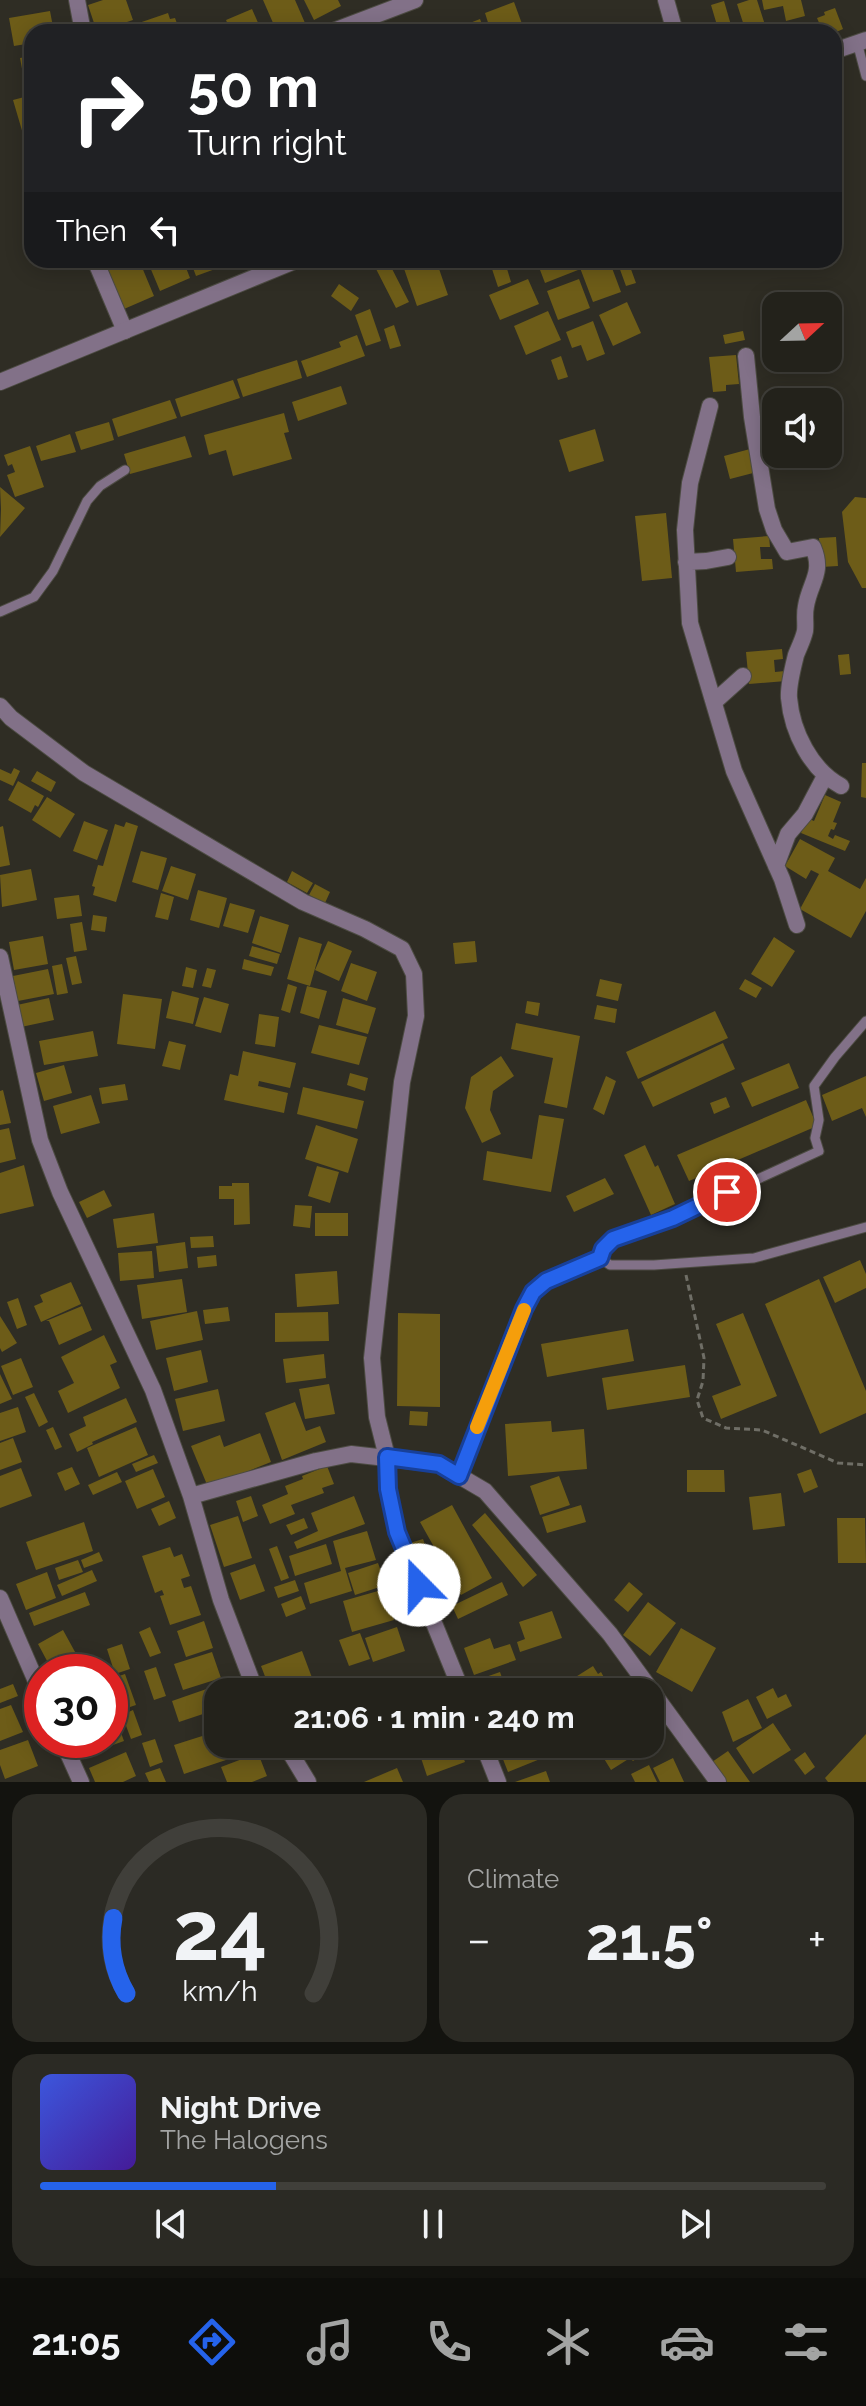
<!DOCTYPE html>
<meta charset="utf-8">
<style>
:root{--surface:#23221b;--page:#2b2a24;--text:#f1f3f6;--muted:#a3a4a3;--line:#403f3a;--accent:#2563eb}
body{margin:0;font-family:Raleway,sans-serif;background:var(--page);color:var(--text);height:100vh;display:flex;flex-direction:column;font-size:30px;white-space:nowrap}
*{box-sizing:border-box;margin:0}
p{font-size:26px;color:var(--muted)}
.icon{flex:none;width:44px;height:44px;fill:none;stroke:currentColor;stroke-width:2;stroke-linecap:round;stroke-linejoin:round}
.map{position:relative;height:1782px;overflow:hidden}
.sheet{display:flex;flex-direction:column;gap:12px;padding:12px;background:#13130f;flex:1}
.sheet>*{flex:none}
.top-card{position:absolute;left:24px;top:24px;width:818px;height:244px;border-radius:24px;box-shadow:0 4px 20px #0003,0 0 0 2px var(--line);background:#202124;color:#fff;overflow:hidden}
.needle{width:52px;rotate:68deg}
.tools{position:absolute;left:762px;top:292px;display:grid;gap:16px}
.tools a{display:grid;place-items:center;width:80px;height:80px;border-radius:16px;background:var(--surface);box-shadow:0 4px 20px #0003,0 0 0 2px var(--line);font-size:40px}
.speed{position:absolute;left:24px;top:1654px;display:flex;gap:16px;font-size:40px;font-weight:700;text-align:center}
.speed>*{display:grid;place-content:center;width:104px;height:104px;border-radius:50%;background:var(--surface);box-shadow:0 4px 20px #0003,0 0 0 2px var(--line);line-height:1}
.speed .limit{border:12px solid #d22;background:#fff;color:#111}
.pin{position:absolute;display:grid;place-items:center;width:68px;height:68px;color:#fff;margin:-34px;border:4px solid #fff;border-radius:50%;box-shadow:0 2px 8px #0007}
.me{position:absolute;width:88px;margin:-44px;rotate:338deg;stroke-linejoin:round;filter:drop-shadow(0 0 6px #0008)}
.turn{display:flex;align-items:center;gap:28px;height:168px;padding:0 32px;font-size:36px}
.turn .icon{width:104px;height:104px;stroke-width:2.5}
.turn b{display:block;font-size:56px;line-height:68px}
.then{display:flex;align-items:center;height:76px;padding:0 32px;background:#0003;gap:16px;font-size:30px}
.big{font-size:60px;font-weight:700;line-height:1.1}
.sheet .widget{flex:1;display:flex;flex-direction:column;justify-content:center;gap:12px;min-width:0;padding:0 28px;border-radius:24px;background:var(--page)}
.sheet .dial{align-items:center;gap:0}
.dial svg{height:208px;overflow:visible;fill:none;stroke:var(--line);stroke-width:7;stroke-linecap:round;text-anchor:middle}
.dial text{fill:var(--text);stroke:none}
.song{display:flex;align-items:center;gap:24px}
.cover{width:96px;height:96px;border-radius:12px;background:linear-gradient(135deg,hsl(230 70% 55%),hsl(260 70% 35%))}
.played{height:8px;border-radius:4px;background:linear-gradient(90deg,var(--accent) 30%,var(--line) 30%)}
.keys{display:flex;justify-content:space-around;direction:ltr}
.heat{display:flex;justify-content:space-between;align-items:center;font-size:44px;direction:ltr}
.sheet .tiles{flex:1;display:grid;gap:12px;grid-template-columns:1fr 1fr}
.widget:last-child{grid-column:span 2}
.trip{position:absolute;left:204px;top:1678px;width:460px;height:80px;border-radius:24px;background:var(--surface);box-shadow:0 4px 20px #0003,0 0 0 2px var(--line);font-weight:700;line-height:80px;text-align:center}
.tabs{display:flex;height:128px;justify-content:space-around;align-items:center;background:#0e0e0b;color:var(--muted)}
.tabs .icon{width:56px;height:56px}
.tabs .selected{color:var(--accent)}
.tabs b{font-size:36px;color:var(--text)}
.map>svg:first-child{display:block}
.building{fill:#6d5c18}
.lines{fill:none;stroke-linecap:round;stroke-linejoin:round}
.service-casing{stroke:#4c4b42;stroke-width:11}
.minor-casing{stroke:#4c4b42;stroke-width:18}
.tertiary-casing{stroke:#4c4b42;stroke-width:18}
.path{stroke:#6f6e66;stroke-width:3;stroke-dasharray:6 4;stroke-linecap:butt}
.service{stroke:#827188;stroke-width:9}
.minor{stroke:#827188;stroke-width:16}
.tertiary{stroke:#827188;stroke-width:16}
.route-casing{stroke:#184099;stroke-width:20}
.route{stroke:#2563eb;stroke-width:14}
.slow{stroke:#f59e0b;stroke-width:14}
</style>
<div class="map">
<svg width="866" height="1782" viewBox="0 0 866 1782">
<rect width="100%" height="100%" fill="#2f2d24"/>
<path class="building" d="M103,0H126L133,20L97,32L88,5Z
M263,0H295L305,23L285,32H277Z
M304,0H338L341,6L314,20Z
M749,0H757L766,28L772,26L774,32H746L737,4Z
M762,0H801L805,16L786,21L783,6L764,10Z
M724,1L733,32H719L711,5Z
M514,2L525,32H491L485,13Z
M835,8L843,29L834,33L831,30L823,32L817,18L825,15L824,12Z
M252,9L262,32H231L226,20Z
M50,11L54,32H32V43L14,46L9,18Z
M168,13L170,19L175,18L179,29L175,32H136L133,25Z
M480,19L485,32H447Z
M32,56V83L25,85L20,58Z
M32,95V132L23,134L13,100Z
M118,260H139L154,296L124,309L119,295L114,297L111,278L106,265Z
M147,260H183L190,278L160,291Z
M190,260H227L229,264L196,276Z
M401,260H436L448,295L417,306Z
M541,260H547L550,268L573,260L578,270L545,283L537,262Z
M577,260H609L621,292L593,302Z
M388,261L409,302L396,308L375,267Z
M628,261L636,283L626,286L618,264Z
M505,262L511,282L498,287L491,266Z
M528,279L539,304L500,320L489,295Z
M579,279L590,308L558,320L547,291Z
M339,284L359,298L351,311L331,296Z
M627,302L641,333L613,346L599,315Z
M370,309L381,341L366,346L355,315Z
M548,311L561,340L526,355L514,326Z
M593,321L605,354L587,361L581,345L572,348L566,332Z
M394,325L401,346L390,349L384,329Z
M743,331L745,340L725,344L723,335Z
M357,335L365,356L307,377L301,361L341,347L339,342Z
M736,355L739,384L726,385V391L713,392L709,357Z
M561,356L568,377L558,380L551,360Z
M297,360L302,378L243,397L237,379Z
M233,380L240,398L181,417L175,399Z
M341,386L347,404L298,421L292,402Z
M170,400L177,418L118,437L112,419Z
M284,413L289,432L284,433L292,459L233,476L226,450L209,455L204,435Z
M109,422L114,440L81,450L75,432Z
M595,429L604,461L569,472L559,440Z
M70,434L76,452L41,461L36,446Z
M185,436L192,457L130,474L124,454Z
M30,446L44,487L15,497L7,475L15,472L12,464L8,466L4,455Z
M750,449L757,472L730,479L724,456Z
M0,487L25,508L0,537L1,509Z
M855,497L866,498V588H862L848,562L842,512Z
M666,513L672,578L642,581L635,516Z
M769,536L770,547H760L761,559H772L773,569L736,572L733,539Z
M836,537L838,566L821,567L819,538Z
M782,649L783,659L774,660L775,672L785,671L786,681L749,684L746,652Z
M849,654L851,674L840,675L838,655Z
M862,763H866V798L861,797Z
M14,768L20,771L13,786L0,780V769L11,774Z
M37,771L56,782L51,792L31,781Z
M18,781L44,796L38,807L35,805L31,813L8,800Z
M825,795L841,802L833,822L837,823L834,830L831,829L828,836L833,839L835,835L850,841L845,851L801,833L807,818L814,821Z
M47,797L75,814L60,838L32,820Z
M84,821L108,830L97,860L73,851Z
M126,822L138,826L116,902L93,895L95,887L92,886L98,865L103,866L115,824L124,827Z
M3,826L10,865L0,867V827Z
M800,839L835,858L828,871L860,889L866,878V911L851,938L800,909L819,874L811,870L806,879L785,866Z
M141,851L167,858L158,890L132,882Z
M171,866L196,874L188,900L162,891Z
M31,869L37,900L2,907L0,875Z
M292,871L313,883L307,893L287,882Z
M315,884L330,892L325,903L309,895Z
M198,890L227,898L219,928L190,920Z
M161,893L174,897L168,920L155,917Z
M79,895L82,916L57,919L54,898Z
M230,903L255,910L248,933L223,926Z
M93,915L107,917L105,932L91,930Z
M260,916L289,925L281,953L252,943Z
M82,922L87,950L74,952L70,924Z
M43,936L48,964L14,970L9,942Z
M299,937L322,944L310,986L287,979Z
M774,937L795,951L772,987L751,974Z
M328,941L352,951L339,981L315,970Z
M475,941L477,962L455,964L453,943Z
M252,946L280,954L277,964L249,956Z
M76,956L82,983L72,985L66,958Z
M244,959L274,967L271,976L242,969Z
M351,963L377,972L367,1001L341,991Z
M62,964L68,993L57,995L52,966Z
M186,967L197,970L193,988L182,986Z
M207,968L216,970L211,988L202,986Z
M48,969L54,994L18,1001L13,976Z
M600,979L622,984L618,1001L596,996Z
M745,979L762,988L756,998L739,989Z
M288,984L297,987L290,1013L281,1010Z
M307,986L327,991L319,1019L300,1013Z
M172,991L199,998L193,1024L166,1018Z
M123,994L162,999L155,1049L117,1044Z
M204,997L229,1004L221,1033L195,1026Z
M49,998L54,1020L21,1027L17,1005Z
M343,998L376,1008L368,1034L336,1025Z
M527,1001L540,1003L538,1016L525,1013Z
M597,1005L617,1009L615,1023L594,1019Z
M715,1011L728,1038L638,1079L626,1052Z
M259,1014L279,1017L275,1047L255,1044Z
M516,1023L580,1036L567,1108L544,1103L553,1058L511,1049Z
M319,1025L367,1037L359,1065L311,1053Z
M93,1031L98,1056L44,1065L39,1041Z
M169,1041L186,1045L180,1070L162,1066Z
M723,1043L735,1069L653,1107L641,1082Z
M243,1051L296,1063L290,1088L259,1081L258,1086L288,1093L284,1113L224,1100L230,1074L238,1076Z
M501,1056L514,1076L493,1091L490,1110L501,1134L482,1143L465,1108L471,1077Z
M789,1063L799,1088L752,1107L741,1083Z
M64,1065L72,1093L44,1101L36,1073Z
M350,1073L368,1078L365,1091L347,1085Z
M606,1076L616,1081L604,1115L593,1109Z
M866,1076V1117L862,1108L832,1121L822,1095Z
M125,1084L128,1100L102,1104L99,1088Z
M303,1087L364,1101L357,1129L297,1114Z
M3,1090L11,1123L0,1125V1091Z
M91,1095L100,1123L61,1134L53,1106Z
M726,1097L730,1107L714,1114L710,1103Z
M806,1100L817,1126L689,1181L677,1155Z
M539,1115L564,1119L551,1192L483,1180L487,1151L532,1159Z
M316,1125L358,1139L348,1173L305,1159Z
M9,1128L16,1159L0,1163V1130Z
M645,1145L655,1167L658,1165L675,1204L651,1215L624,1155Z
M24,1165L34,1206L0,1214V1173Z
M317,1166L339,1172L330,1203L308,1196Z
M605,1178L614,1194L574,1212L566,1196Z
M232,1183H249L250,1224L234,1225V1199H219V1186H232Z
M104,1190L112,1206L87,1218L79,1202Z
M295,1205L312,1206L310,1228L293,1226Z
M154,1213L158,1243L117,1248L113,1219Z
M315,1213H348V1236H315Z
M213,1236L214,1247L191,1248L190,1237Z
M185,1242L188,1268L159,1272L156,1246Z
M152,1251L154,1278L120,1281L118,1253Z
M216,1255L217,1266L198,1268L197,1257Z
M860,1260L866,1274V1288L835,1303L823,1277Z
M337,1271L339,1304L297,1307L295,1274Z
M182,1279L187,1312L142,1319L137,1285Z
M819,1279L866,1391V1413L820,1434L765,1304Z
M71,1282L81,1304L41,1322L34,1306L43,1302L40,1295Z
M18,1298L27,1325L17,1329L7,1302Z
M82,1306L92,1330L59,1345L49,1321H46Z
M228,1307L230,1321L205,1324L203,1310Z
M197,1311L203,1340L156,1350L150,1321Z
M328,1312L329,1341L275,1342V1313Z
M398,1313L440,1314V1407L397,1406Z
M743,1313L777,1396L721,1419L712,1396L741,1385L716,1324Z
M0,1316L17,1343L2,1352L0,1348Z
M628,1329L634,1361L547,1377L541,1344Z
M104,1335L117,1362L110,1365L120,1388L68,1413L58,1391L74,1383L61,1357Z
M201,1350L208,1382L174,1391L166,1358Z
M324,1354L326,1378L286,1383L283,1359Z
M21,1358L33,1387L13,1395L1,1366Z
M685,1365L690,1397L607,1410L602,1378Z
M0,1374L12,1399L0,1404Z
M329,1384L335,1414L305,1419L299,1389Z
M218,1389L225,1421L183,1431L175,1399Z
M34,1393L48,1422L39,1427L25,1397Z
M126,1398L137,1422L92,1442L93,1444L77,1452L69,1434L86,1426L83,1417Z
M295,1402L306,1431L320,1426L326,1442L282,1460L265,1413Z
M18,1407L26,1432L0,1441V1413Z
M410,1411L428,1412L427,1426L409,1425Z
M551,1421L552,1432L584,1429L587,1469L508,1476L505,1424Z
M53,1427L62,1447L55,1450L46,1430Z
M136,1427L148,1455L99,1477L87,1448Z
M260,1433L271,1462L208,1487L191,1446L220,1435L224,1447Z
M13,1438L22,1462L0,1470V1443Z
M154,1455L158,1463L136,1472L132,1464Z
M327,1466L334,1484L322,1488L324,1493L291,1505L295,1514L270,1524L262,1505L288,1494L285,1486L303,1479L302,1476Z
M72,1467L80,1484L65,1491L57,1473Z
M21,1468L32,1496L0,1508V1476Z
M153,1469L165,1497L137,1509L125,1481Z
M811,1469L818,1487L804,1493L797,1474Z
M687,1470H724L725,1492H687Z
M117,1472L122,1482L93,1495L88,1485Z
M559,1476L570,1505L540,1515L530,1486Z
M781,1493L785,1526L753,1530L749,1497Z
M251,1496L258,1516L243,1522L236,1501Z
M354,1496L365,1524L297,1549L294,1542L318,1531L311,1513Z
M169,1501L176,1518L159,1526L151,1509Z
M452,1505L492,1578L461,1595L420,1522Z
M581,1505L586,1522L547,1533L542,1517Z
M485,1513L537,1575L523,1587L472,1525Z
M238,1516L252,1558L224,1567L210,1525Z
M304,1518L308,1528L291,1535L286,1525Z
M837,1518H865L866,1563H838Z
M84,1522L93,1551L36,1570L26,1542Z
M367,1531L376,1560L345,1568L352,1591L310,1604L304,1583L341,1571L333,1541Z
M423,1539L449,1609L436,1613L410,1543Z
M326,1544L332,1564L295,1576L289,1556Z
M277,1546L289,1578L281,1581L269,1549Z
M170,1547L174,1557L182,1554L190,1576L181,1579L184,1588L191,1586L201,1615L170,1625L160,1596L164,1595L162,1590L155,1593L142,1556Z
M99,1552L103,1561L84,1568L81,1560Z
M78,1560L83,1572L59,1580L55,1568Z
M378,1563L386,1585L355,1595L348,1573Z
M255,1564L265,1591L240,1600L230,1573Z
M92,1570L97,1581L62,1596L57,1585Z
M47,1572L56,1598L26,1610L16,1584Z
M295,1580L299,1591L278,1598L274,1587Z
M502,1582L508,1595L458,1619L452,1606Z
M629,1582L643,1594L628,1612L614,1600Z
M385,1589L394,1620L352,1632L343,1601Z
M85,1592L90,1605L34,1626L29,1613Z
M301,1596L306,1609L286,1617L281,1604Z
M648,1602L676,1623L650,1656L623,1635Z
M552,1611L562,1638L520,1652L517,1642L525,1639L519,1622Z
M204,1621L213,1648L186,1657L177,1631Z
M150,1627L161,1653L150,1657L139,1632Z
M397,1627L405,1651L373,1662L365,1638Z
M681,1628L716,1648L692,1692L656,1672Z
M63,1630L80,1661L59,1672H53L38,1644Z
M360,1633L370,1659L349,1666L339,1640Z
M490,1638L494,1649L510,1644L516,1660L474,1675L464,1648Z
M122,1644L130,1669L115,1674L107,1649Z
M302,1651L314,1683L289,1692H271L261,1666Z
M212,1652L221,1678L183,1690L174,1664Z
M102,1660L107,1672H71Z
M593,1666L598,1674L601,1672L606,1681L603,1683L608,1689L603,1692H557L555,1690Z
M156,1667L166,1696L154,1700L144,1671Z
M500,1672L507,1692H481L477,1680Z
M125,1674L136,1705L124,1709L113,1678Z
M13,1684L18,1696L0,1703V1689Z
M218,1685L221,1692H218V1709L179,1722L172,1701Z
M773,1688L778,1698L786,1694L792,1706L767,1719L756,1697Z
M748,1699L762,1728L733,1742L722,1712Z
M11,1705L23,1732L0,1741V1709Z
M133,1710L142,1735L131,1739L122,1715Z
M117,1722L124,1741L88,1754L83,1740H110V1724Z
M773,1723L791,1750L753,1774L736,1748Z
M218,1731V1744H244L247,1753L184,1774L174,1745Z
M650,1734L657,1745L633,1761L630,1758L611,1770L595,1744H650Z
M866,1734V1782H828L825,1778Z
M155,1739L163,1762L150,1767L142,1743Z
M28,1740L38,1766L5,1779L0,1765V1750Z
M430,1744H458L465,1762L427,1776L418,1749Z
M497,1744H552L555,1753L508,1772Z
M728,1751L750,1782H726L712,1762Z
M126,1752L136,1776L123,1782H95L89,1768Z
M805,1752L815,1767L805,1775L794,1760Z
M258,1753L267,1776L252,1782H227L221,1767Z
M673,1758L684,1782H660L653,1768Z
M649,1765L657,1782H635L631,1774Z
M160,1768L166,1782H149L145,1773Z
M397,1768L403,1782H364Z
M546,1771L550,1782H515Z"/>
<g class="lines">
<g class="service-casing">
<path id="service" d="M857,42L866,76
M0,612L34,597L53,571L87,501L100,486L125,470
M600,1258L610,1265H654L754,1258L866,1227
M459,1476L524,1309L533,1292L546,1281L600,1258L603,1249L613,1239L673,1218L819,1151L815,1138L819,1120L814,1086L835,1057L866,1021"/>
</g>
<g class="minor-casing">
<path id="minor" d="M77,0L83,32
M666,0L675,32
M331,32L415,0
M95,260L125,331
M746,356L752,417L767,509L774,530L787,552L813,547C824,573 810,582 806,606C804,615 806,623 805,631C803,640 799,647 796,655C793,667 788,686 789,698C792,732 811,770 841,786
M710,406L690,483L685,530L690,623L734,771L782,879L797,925
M686,562L706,561L728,557
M714,702L743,676
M0,706L11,718L84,773L303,902L365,929L402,949L414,974L416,1016L402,1082L372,1358L377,1417L387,1457L388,1489L397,1532L462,1692
M776,866L788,834L805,814L825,776
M0,957L40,1140L60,1192L153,1390L191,1496L221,1600L256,1692
M191,1496L316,1461L351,1454L439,1464L485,1491L610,1634L718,1782
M0,1598L42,1695
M62,1740L81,1782
M285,1744L308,1782
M483,1744L498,1782"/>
</g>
<g class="tertiary-casing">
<path id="tertiary" d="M834,51L866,40
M0,382L297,260"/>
</g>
<path class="path" d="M686,1275L704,1358L703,1381L697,1400L703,1418L726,1428L762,1430L838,1463L866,1465"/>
<use href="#service" class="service"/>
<use href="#minor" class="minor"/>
<use href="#tertiary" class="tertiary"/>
</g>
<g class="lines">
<g class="route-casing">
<path id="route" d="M419,1585L397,1532L388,1489L387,1457L439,1464L459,1476L524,1309L533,1292L546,1281L600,1258L603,1249L613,1239L673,1218L727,1192"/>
</g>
<use href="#route" class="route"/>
<path class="slow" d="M477,1427L524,1310"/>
</g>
</svg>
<div class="tools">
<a><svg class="needle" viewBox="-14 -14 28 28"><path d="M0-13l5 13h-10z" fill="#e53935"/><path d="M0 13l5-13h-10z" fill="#a3a4a3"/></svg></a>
<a><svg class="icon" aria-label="sound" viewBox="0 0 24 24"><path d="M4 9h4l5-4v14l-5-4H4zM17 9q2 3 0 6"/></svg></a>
</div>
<div class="speed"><div class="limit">30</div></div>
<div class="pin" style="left:727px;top:1192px;background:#d93025"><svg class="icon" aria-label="arrive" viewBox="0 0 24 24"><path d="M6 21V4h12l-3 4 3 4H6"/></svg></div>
<svg class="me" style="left:419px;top:1585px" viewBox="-20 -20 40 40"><circle r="19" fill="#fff"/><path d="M0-13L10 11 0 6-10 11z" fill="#2563eb"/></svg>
<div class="trip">21:06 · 1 min · 240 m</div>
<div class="top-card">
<div class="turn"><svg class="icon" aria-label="right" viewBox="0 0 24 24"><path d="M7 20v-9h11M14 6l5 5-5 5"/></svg><div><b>50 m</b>Turn right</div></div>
<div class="then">Then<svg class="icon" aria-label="left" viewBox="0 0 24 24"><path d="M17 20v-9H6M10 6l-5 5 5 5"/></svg></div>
</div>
</div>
<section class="sheet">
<div class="tiles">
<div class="widget dial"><svg viewBox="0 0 100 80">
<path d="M14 69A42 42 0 1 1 86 69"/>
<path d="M14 69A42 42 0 0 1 9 40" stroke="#2563eb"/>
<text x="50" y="56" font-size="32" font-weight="700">24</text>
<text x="50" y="72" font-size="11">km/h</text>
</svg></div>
<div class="widget"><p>Climate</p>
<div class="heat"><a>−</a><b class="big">21.5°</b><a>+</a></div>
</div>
<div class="widget">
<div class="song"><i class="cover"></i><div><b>Night Drive</b><p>The Halogens</p></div></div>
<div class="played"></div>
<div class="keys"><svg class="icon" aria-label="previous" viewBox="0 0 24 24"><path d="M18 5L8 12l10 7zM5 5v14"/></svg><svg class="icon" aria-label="pause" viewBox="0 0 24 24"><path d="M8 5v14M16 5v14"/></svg><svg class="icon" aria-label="next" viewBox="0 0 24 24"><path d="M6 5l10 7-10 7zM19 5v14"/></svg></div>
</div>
</div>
</section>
<nav class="tabs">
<b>21:05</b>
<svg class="icon selected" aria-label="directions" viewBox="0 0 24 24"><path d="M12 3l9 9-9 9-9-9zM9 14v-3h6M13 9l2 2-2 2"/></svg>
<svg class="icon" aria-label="music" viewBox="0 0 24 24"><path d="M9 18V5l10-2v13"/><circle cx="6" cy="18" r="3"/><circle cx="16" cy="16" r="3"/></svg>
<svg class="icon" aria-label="phone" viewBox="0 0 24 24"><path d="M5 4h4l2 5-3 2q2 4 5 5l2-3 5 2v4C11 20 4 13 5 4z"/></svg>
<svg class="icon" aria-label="climate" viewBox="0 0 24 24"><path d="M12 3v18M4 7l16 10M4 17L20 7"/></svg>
<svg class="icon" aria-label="car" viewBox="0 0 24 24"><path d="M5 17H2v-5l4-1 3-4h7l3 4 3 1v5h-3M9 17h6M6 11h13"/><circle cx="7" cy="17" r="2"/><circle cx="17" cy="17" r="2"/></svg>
<svg class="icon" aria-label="filters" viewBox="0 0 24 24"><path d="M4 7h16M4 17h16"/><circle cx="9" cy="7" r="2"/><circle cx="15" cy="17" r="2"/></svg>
</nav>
